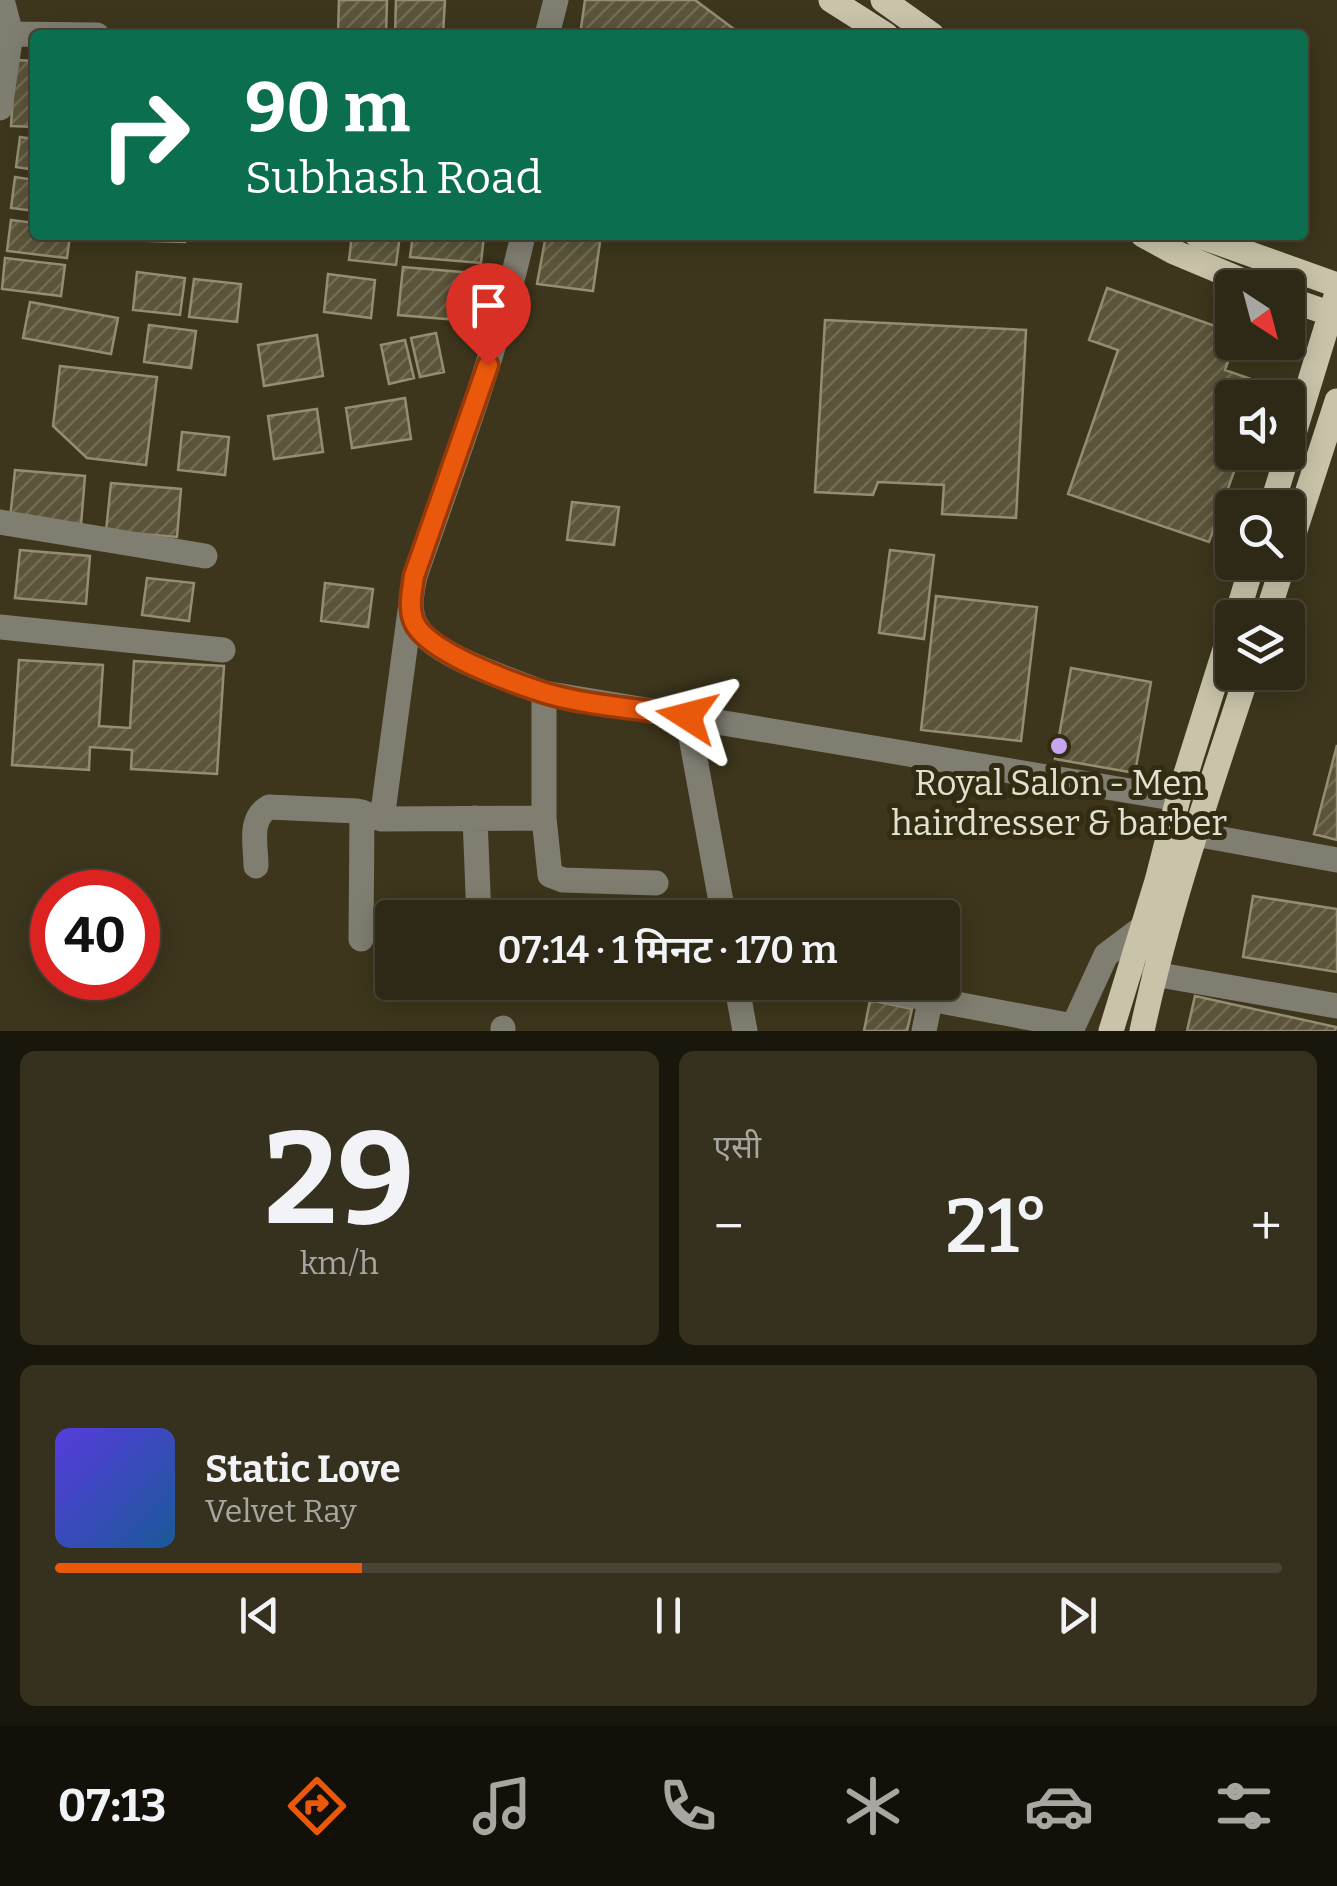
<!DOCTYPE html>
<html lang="hi">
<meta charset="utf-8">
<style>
:root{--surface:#2e2816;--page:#36301f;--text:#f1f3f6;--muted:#a7a6a1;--line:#494435;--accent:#ea580c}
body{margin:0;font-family:Bitter,"Noto Sans Devanagari",serif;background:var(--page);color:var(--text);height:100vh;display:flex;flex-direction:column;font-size:38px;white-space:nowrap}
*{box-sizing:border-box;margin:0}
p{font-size:32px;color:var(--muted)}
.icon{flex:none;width:55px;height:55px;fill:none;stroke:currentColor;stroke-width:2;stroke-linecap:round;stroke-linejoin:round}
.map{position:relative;height:1031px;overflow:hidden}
.drawer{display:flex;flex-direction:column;gap:20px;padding:20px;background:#19160c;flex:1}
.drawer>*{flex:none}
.hud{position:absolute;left:30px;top:30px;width:1278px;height:210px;border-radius:10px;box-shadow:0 5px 25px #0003,0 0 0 2px var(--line);background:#0b6e4f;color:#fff;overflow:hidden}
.needle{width:65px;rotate:144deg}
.controls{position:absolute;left:1215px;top:270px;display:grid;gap:20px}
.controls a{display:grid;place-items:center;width:90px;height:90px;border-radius:10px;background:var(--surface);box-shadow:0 5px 25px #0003,0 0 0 2px var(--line);font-size:50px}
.speed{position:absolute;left:30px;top:870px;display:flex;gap:20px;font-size:50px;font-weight:700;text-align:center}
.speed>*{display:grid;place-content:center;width:130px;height:130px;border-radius:50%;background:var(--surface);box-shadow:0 5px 25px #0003,0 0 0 2px var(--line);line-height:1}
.speed .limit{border:15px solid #d22;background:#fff;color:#111}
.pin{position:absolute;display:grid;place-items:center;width:85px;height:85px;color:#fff;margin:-102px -42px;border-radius:50% 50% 50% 0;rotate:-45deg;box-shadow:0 0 10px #0007}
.pin .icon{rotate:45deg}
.me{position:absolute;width:110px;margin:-55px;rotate:279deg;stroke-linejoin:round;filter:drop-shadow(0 0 8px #0008)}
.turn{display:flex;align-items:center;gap:35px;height:210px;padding:0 50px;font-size:45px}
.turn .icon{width:130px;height:130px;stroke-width:2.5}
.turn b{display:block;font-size:70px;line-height:85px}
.big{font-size:75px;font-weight:600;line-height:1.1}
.drawer .widget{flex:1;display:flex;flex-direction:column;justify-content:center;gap:15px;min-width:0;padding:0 35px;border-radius:15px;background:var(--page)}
.drawer .dial{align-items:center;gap:0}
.dial b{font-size:130px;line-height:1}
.song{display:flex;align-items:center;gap:30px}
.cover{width:120px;height:120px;border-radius:15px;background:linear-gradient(135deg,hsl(250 70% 55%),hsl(210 70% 35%))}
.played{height:10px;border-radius:5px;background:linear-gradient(90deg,var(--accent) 25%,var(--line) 25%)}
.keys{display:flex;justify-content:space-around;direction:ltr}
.heat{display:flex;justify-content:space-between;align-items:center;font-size:55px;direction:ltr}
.drawer .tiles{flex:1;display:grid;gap:20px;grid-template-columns:1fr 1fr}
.widget:last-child{grid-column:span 2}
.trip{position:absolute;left:375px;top:900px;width:585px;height:100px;border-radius:10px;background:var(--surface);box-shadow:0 5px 25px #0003,0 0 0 2px var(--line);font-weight:600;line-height:100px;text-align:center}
.dock{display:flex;height:160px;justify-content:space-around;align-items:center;background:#121009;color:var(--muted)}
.dock .icon{width:70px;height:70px}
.dock .on{color:var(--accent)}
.dock b{font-size:45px;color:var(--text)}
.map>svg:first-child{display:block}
.building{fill:url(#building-hatch);stroke:#948d71;stroke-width:2.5}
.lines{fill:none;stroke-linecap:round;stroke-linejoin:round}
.minor{stroke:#807d71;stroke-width:25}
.major{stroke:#c9c3aa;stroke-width:25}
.route-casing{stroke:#983908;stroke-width:25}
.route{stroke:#ea580c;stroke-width:18}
.poi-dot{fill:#c7a6ef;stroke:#322c13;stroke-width:4}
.labels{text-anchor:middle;stroke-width:10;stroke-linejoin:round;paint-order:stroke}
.poi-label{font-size:35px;fill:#e4e0d1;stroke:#322c13}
</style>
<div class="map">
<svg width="1337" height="1031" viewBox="0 0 1337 1031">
<defs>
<pattern id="building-hatch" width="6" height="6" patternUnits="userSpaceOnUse" patternTransform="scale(2.5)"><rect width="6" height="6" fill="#5b543a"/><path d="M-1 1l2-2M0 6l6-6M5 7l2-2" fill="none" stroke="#726c55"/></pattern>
</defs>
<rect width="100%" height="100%" fill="#3d361d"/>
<path class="building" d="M339,0H387L386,35H338Z
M396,0H445L443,35H395Z
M585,0H695L742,35H580Z
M15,60L35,61V127L11,126Z
M20,137L35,139V170L16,167Z
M15,177L35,180V211L11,208Z
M11,220L35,223V235H70L67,258L7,251Z
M85,235H186L185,242L85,239Z
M352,235H400L396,265L349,260Z
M413,235H484L481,263L410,257Z
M546,235H601L593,291L537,284Z
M5,258L65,265L61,296L2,289Z
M403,267L473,273L469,321L398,315Z
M137,272L185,278L180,315L133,310Z
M328,274L375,280L371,318L324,312Z
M194,279L241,284L237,322L189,317Z
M1107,288L1232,332L1235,342L1225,370L1265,384L1260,398H1232V452H1241L1209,542L1068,494L1118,350L1089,340Z
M30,302L118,318L111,354L23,338Z
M825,320L1026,330L1016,518L942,514L944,485L878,482L873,495L815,492Z
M149,325L196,331L191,368L144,362Z
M436,333L444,372L420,377L411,338Z
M317,335L323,376L264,386L258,345Z
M405,340L414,378L389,384L381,345Z
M60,366L157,377L146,465L87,458L53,426Z
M405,398L411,439L352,448L346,408Z
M317,409L323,452L274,459L268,416Z
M182,432L229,437L225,475L178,470Z
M15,470L85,476L81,525L10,519Z
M111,483L181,489L177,537L106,531Z
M572,502L619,507L614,545L567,540Z
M20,550L90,556L86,604L15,598Z
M890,550L934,555L924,639L879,633Z
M147,578L194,583L189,621L142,615Z
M325,583L373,589L368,627L321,621Z
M936,596L1037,607L1021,741L921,730Z
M19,660L103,665L99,726L130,728L134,661L224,666L217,774L131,769L132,750L90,747L89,770L12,765Z
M1071,668L1151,682L1135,773L1055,759Z
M1337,745V840L1314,834Z
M1253,896L1337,909V972L1243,957Z
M1195,996L1336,1027L1335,1031H1187Z
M870,1000L912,1009L907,1031H864Z"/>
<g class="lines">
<path class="minor" d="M11,34L97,35
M547,35L556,0
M0,108L11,34L2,0
M523,235C497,352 454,464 415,576C412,591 408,608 415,623C429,655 512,680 544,693L1178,799
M0,522L205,556
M0,627L223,650
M544,693V818L550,875L563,880L656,883
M687,715L724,918
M475,818L479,918
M382,819L410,611
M1195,834L1337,860
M256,866C256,845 248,819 269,807L357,811L382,819L544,818
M361,939L362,812
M1154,974L1337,1006
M736,982L745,1031
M840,982L1073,1026
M503,1028V1031
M924,1031L930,1001
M1071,1031L1106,955L1142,928"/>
<path class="major" d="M831,0L886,35
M883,0L932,35
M1143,235L1174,252L1260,288
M1197,235L1337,285
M1288,299L1337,316
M1271,508L1337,293
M1288,552L1337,401
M1236,618L1253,562
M1266,618L1284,562
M1111,1031L1157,881L1178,799L1232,627
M1142,1031C1168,909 1209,791 1248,672"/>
</g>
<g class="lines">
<g class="route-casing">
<path id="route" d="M488,365L414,576C412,591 408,608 414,622C427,652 511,682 542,692C582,705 643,709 687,716"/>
</g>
<use href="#route" class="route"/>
</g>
<circle class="poi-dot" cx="1059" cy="746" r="10"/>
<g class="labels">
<g class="poi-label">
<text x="1059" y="795">Royal Salon - Men<tspan x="1059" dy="40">hairdresser &amp; barber</tspan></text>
</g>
</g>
</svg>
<div class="controls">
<a><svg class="needle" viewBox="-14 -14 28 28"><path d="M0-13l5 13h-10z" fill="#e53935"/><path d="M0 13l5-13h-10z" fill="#a7a6a1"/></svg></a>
<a><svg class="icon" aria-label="sound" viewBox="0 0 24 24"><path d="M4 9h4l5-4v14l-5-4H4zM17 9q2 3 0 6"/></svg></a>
<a><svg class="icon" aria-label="search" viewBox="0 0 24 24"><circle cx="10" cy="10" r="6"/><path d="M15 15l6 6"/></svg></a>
<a><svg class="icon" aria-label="layers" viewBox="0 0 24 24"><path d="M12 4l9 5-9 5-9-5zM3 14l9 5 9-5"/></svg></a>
</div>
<div class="speed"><div class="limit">40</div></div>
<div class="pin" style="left:488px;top:365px;background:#d93025"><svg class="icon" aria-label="arrive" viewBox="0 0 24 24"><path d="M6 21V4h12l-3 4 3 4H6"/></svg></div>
<svg class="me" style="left:687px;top:716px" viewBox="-20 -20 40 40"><path d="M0-17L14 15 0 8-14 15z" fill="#ea580c" stroke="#fff" stroke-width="4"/></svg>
<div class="trip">07:14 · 1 मिनट · 170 m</div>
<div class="hud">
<div class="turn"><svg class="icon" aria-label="right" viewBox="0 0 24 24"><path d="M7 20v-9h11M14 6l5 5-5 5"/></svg><div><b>90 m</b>Subhash Road</div></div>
</div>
</div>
<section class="drawer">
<div class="tiles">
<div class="widget dial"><b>29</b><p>km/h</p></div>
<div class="widget"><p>एसी</p>
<div class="heat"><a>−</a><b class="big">21°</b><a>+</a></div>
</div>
<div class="widget">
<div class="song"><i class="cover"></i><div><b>Static Love</b><p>Velvet Ray</p></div></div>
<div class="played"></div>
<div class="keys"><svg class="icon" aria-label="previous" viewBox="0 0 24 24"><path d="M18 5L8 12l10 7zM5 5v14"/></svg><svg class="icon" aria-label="pause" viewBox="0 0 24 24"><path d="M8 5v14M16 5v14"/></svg><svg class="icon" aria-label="next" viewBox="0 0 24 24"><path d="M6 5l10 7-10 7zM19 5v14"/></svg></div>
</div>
</div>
</section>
<nav class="dock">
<b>07:13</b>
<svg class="icon on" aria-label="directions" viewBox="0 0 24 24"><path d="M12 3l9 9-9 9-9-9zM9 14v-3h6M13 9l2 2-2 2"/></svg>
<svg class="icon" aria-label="music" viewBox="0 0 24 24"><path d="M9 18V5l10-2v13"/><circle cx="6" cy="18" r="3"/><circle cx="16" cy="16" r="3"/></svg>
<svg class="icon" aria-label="phone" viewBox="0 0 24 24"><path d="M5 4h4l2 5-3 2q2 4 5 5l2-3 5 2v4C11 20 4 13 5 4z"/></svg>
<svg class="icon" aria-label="climate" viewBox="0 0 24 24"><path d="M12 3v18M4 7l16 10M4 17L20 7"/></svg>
<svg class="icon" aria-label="car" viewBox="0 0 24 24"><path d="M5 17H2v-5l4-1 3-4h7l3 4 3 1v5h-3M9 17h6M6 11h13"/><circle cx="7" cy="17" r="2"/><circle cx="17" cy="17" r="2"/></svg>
<svg class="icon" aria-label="filters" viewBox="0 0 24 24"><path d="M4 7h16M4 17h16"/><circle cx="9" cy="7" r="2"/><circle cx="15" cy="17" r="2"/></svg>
</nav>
